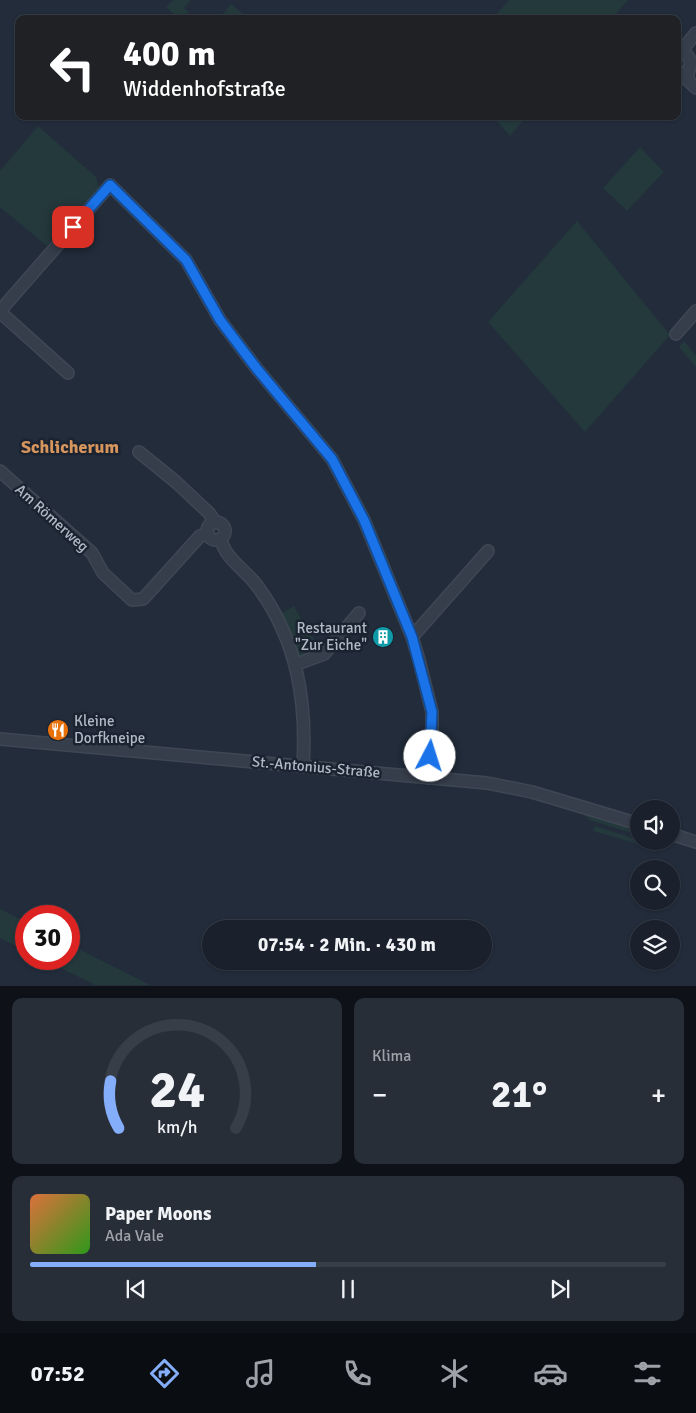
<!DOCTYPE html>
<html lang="de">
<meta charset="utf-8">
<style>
:root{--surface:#1a212c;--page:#272e38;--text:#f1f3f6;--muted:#9fa3a9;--line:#383e48;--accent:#84aef9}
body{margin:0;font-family:Signika,sans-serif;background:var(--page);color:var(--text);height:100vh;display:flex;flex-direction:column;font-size:19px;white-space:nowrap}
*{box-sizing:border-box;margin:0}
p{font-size:16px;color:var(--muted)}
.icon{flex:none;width:28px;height:28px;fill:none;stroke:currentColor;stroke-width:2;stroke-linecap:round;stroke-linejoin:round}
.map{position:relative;height:986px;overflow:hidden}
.panel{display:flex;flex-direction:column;gap:12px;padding:12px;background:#0e1218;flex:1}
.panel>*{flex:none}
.top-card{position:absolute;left:15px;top:15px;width:666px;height:105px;border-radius:10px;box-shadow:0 1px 4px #0004,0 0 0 1px var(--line);background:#202124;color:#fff;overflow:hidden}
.tools{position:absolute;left:630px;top:800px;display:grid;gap:10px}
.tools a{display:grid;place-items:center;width:50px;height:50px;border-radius:50%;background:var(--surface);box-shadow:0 1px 4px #0004,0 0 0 1px var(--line);font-size:25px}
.speed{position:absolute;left:15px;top:905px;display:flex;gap:10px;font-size:25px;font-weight:700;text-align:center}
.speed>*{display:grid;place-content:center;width:65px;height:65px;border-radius:50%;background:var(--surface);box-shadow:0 1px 4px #0004,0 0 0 1px var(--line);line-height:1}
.speed .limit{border:8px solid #d22;background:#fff;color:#111}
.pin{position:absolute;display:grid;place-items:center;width:42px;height:42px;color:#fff;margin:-21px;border-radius:10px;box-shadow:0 2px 8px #0006}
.me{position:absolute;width:55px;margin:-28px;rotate:5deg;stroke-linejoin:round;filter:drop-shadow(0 0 4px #0008)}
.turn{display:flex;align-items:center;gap:18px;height:105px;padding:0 25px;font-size:22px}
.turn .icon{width:65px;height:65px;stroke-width:2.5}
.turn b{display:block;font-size:35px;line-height:42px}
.big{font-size:38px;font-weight:800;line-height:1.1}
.panel .widget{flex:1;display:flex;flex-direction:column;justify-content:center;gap:8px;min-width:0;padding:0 18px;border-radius:10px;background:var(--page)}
.panel .dial{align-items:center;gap:0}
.dial svg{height:130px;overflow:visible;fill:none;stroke:var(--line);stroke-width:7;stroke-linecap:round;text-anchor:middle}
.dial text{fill:var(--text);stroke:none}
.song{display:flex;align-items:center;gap:15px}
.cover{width:60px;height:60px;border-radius:8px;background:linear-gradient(135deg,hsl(20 70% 55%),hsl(110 70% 35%))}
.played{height:5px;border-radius:2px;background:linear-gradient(90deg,var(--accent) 45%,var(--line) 45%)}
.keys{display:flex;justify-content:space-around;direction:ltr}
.heat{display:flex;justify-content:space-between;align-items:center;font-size:28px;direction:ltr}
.panel .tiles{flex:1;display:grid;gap:12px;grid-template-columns:1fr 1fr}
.widget:last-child{grid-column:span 2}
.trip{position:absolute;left:202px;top:920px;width:290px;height:50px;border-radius:25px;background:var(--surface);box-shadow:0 1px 4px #0004,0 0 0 1px var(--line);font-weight:800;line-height:50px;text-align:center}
.dock{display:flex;height:80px;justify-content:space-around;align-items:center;background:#0a0d12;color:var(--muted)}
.dock .icon{width:35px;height:35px}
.dock .active{color:var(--accent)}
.dock b{font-size:22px;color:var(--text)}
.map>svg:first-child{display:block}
.green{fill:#24393c}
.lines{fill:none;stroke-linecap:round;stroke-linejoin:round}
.minor-casing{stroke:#3f4754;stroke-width:14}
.minor{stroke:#363e4b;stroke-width:11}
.route-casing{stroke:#114b97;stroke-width:12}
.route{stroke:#1a73e8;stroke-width:9}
.labels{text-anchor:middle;stroke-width:5;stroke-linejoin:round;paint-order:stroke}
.street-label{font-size:15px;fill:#b1b9c7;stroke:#1b2330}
.poi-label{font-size:15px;fill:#b1b9c7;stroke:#1b2330;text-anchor:end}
.quarter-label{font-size:18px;font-weight:bold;fill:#d6955d;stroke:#1b2330}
</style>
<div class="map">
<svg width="696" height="986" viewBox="0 0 696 986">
<rect width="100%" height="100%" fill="#222c3b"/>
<path class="green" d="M173,0H191L184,8L189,12L183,19H179L166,7Z
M509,0H628L612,19H492Z
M231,4L244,15L241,19H219Z
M493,116H527L510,136Z
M38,126L96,177L99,187L47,246L0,207V171Z
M640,147L664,172L627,211L603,188Z
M577,221L670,335L585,432L488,322Z
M684,341L696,356V367L679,347Z
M294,606L309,633L320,646L318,652L298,659L281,614Z
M586,813L639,830V835L589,820L585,815Z
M595,826L639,840L642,841L641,845L593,831Z
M0,909L26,922V951L0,938Z
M69,944L150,985H95L42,959H69Z"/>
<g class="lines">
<g class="minor-casing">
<path id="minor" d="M680,52L687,55L691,61L687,79
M678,55L696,33
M678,71L696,88
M0,311L110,185L186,260L220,320L257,369L332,459L364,520L412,637L419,660L432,712V739L427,778
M0,312L68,373
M676,334L696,311
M139,452L176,482L209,513L216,523
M0,471L92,553L103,573L132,600L143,599L200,536L208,533
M207 531a9 9 0 1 1 18 0a9 9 0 1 1-18 0Z
M221,539C224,558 247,571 258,587C297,640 307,701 303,766
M412,637L488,551
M297,664L324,654L359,613
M0,739L487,783L532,792L639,824
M671,834L696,842"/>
</g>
<use href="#minor" class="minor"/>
</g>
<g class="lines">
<g class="route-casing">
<path id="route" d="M73,227L110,185L186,260L220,320L257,369L332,459L364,520L412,637L432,712L430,756"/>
</g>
<use href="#route" class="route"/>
</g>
<defs>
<g id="building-disc" transform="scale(1.125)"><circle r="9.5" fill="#0f9aa8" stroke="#1b2330"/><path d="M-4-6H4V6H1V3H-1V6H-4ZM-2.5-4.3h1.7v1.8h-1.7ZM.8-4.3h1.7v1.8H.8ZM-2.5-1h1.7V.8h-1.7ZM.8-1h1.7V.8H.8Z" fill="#fff"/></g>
<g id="restaurant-disc" transform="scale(1.125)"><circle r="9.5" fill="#e8710a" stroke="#1b2330"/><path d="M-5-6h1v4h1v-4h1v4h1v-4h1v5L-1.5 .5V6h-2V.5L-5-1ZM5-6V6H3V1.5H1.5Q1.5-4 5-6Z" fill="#fff"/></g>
</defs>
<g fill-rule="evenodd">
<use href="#building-disc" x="383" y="637"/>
<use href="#restaurant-disc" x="58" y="730"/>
</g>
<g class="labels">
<g class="street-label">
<text transform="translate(52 518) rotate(42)" y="5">Am Römerweg</text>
<text transform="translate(316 767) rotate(5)" y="5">St.-Antonius-Straße</text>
</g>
<g class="poi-label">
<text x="367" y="633">Restaurant<tspan x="367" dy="17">"Zur Eiche"</tspan></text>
<text x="74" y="726" text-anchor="start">Kleine<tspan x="74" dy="17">Dorfkneipe</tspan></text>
</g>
<g class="quarter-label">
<text x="70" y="453">Schlicherum</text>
</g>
</g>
</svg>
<div class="tools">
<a><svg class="icon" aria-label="sound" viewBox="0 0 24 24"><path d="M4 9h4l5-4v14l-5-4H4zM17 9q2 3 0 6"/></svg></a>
<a><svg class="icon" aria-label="search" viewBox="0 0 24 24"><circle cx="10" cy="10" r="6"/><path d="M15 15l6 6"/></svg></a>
<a><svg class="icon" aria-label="layers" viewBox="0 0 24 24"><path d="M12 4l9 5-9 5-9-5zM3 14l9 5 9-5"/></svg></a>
</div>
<div class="speed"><div class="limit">30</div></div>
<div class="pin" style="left:73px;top:227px;background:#d93025"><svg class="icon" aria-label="arrive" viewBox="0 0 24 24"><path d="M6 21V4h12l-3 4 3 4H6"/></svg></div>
<svg class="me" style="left:430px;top:756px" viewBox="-20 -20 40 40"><circle r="19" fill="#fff"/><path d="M0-13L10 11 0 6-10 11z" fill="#1a73e8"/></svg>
<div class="trip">07:54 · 2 Min. · 430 m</div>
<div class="top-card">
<div class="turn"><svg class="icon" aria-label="left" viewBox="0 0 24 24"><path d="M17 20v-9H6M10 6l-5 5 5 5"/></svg><div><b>400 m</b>Widdenhofstraße</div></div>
</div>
</div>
<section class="panel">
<div class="tiles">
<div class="widget dial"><svg viewBox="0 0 100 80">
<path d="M14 69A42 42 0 1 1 86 69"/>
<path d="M14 69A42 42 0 0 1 9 40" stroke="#84aef9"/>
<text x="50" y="56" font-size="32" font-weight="700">24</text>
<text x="50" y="72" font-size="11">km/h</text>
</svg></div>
<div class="widget"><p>Klima</p>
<div class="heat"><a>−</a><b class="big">21°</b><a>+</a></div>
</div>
<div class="widget">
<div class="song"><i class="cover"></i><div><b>Paper Moons</b><p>Ada Vale</p></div></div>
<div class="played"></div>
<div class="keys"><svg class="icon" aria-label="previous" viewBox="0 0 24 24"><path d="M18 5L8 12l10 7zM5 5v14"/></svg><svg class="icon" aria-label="pause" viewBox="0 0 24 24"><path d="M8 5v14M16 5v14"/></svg><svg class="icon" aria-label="next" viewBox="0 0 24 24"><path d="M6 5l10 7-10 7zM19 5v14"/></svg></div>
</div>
</div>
</section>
<nav class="dock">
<b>07:52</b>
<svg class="icon active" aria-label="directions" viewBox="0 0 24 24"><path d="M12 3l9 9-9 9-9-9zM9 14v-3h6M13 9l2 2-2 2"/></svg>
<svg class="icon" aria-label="music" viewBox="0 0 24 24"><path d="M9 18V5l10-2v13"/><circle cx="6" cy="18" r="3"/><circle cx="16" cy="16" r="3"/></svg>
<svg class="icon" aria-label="phone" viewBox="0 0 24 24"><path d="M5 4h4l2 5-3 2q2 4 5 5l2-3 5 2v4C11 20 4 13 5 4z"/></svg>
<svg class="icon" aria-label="climate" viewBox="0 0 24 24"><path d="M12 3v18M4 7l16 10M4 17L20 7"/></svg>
<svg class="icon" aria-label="car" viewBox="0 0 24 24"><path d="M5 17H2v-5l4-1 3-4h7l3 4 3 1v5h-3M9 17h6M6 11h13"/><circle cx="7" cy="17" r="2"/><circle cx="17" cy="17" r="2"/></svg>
<svg class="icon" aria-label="filters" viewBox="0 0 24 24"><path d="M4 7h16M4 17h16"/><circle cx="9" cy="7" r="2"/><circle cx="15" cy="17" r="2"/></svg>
</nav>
